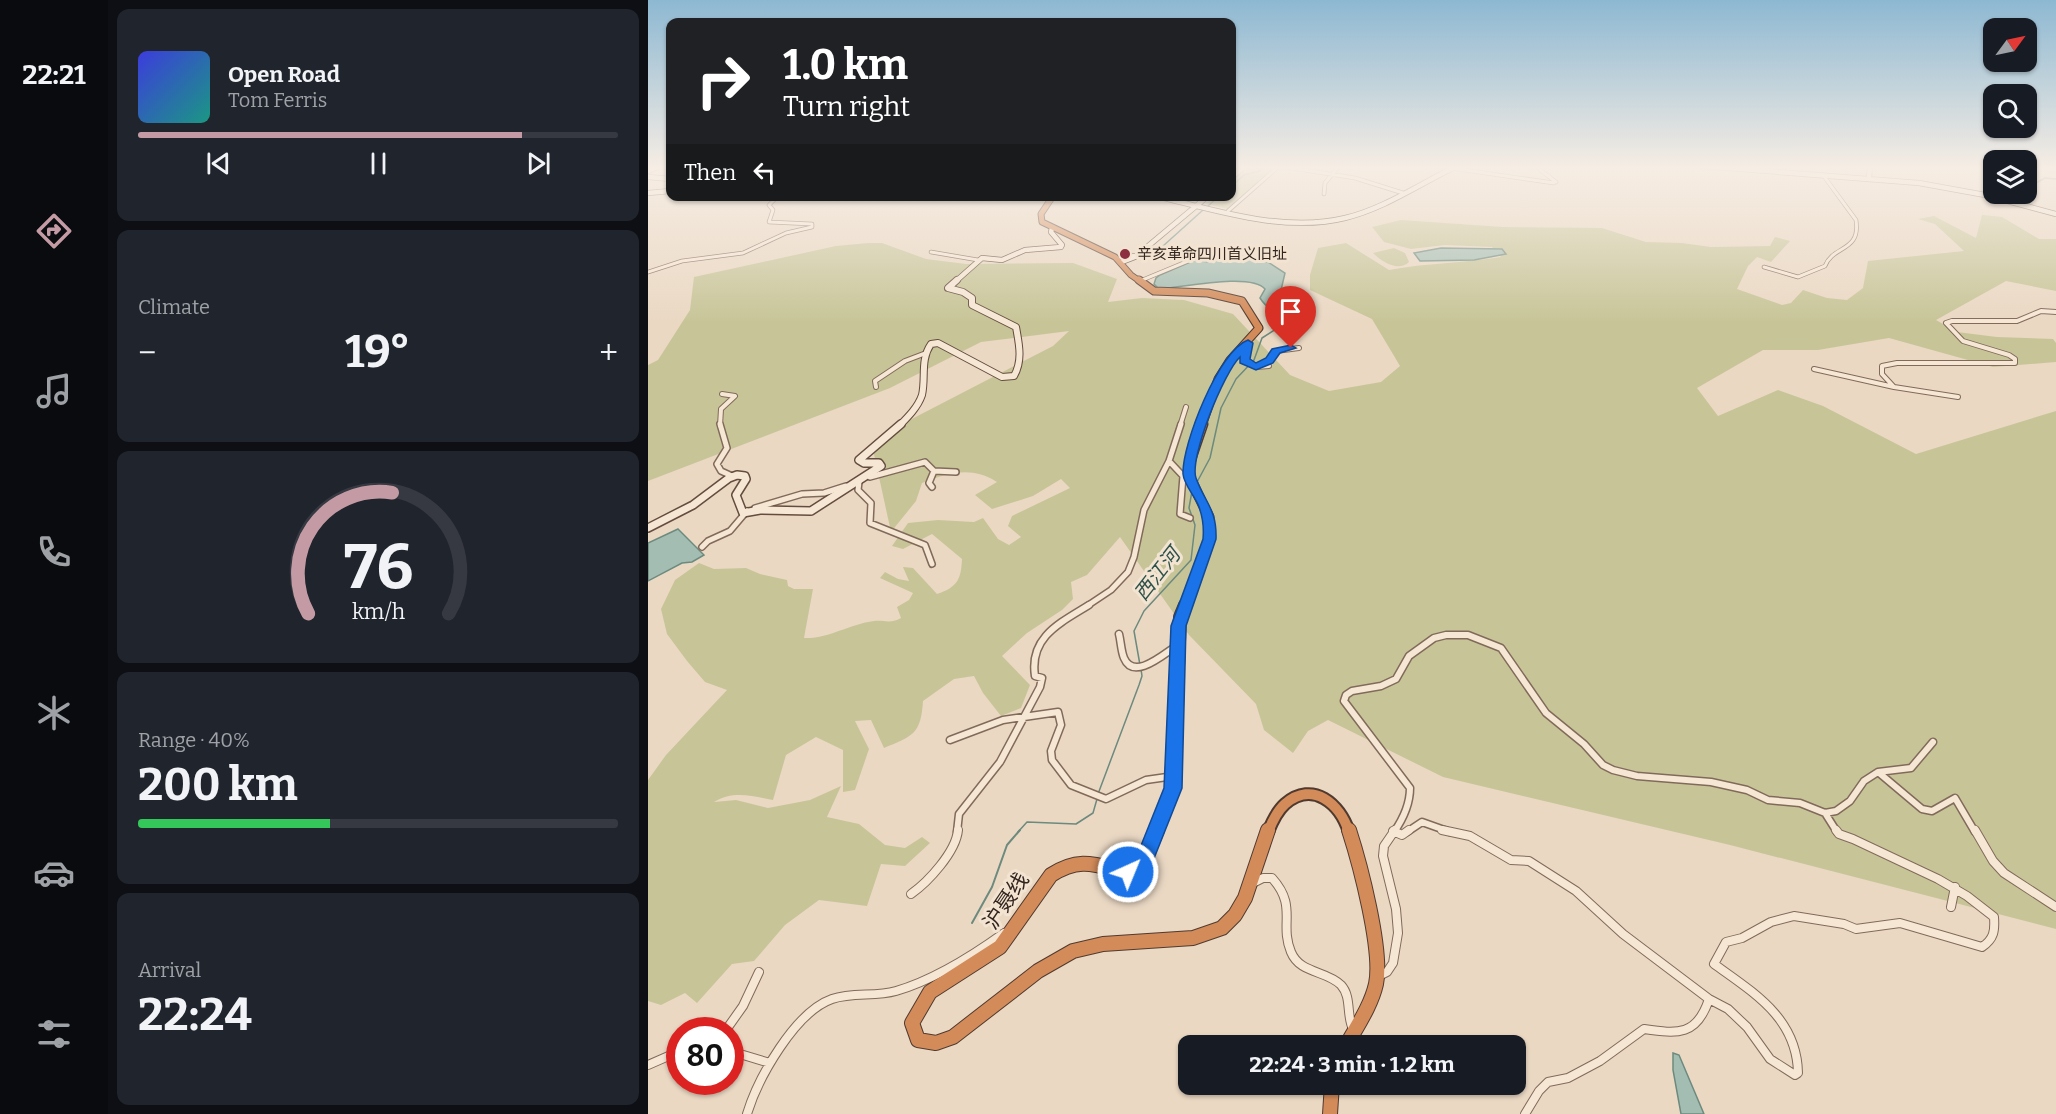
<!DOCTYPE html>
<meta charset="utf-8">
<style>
:root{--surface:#171b24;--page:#20242c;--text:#f1f3f6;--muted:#9ea1a6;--line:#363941;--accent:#c49ba4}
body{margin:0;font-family:Bitter,"Noto Sans SC",serif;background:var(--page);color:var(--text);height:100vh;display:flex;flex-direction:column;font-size:22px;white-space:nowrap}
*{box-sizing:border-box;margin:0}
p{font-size:20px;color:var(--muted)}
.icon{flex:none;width:33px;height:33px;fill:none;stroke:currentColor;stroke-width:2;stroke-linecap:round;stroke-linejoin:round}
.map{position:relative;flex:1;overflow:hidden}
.panel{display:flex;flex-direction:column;gap:9px;padding:9px;background:#0d0f14;width:540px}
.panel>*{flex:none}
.top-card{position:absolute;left:18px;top:18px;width:570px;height:183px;border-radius:12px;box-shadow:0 2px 4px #0004;background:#202124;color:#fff;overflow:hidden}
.needle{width:39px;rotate:57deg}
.controls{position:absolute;left:1335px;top:18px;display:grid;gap:12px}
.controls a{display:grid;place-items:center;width:54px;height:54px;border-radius:12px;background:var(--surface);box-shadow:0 2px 4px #0004;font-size:30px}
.speed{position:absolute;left:18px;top:1017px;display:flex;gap:12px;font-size:30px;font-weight:700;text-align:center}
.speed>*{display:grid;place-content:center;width:78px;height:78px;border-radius:50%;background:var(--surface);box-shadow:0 2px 4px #0004;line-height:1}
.speed .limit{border:9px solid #d22;background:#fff;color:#111}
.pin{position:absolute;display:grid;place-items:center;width:51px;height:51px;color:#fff;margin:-62px -26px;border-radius:50% 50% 50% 0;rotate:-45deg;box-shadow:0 0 6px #0007}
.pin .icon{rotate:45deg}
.me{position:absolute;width:66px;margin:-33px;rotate:44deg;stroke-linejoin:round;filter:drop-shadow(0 0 4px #0008)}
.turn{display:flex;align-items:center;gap:21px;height:126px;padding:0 18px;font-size:27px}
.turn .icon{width:78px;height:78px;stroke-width:2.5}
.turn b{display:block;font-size:42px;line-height:51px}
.then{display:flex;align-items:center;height:57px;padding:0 18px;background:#0003;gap:12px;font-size:22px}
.big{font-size:45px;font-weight:700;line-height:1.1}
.panel .tile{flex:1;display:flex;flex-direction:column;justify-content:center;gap:9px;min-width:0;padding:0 21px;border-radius:12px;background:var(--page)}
.panel .dial{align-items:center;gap:0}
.dial svg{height:156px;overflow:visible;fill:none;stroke:var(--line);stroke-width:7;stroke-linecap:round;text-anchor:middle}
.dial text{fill:var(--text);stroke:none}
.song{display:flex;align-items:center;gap:18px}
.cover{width:72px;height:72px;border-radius:9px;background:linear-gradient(135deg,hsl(240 70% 55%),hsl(170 70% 35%))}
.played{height:6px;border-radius:3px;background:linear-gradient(90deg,var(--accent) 80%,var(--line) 80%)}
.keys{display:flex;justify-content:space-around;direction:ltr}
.heat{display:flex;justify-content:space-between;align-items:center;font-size:33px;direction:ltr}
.charge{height:9px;border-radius:4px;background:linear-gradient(90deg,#34c759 40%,var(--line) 0)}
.trip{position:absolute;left:530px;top:1035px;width:348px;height:60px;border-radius:12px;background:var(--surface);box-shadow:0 2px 4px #0004;font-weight:700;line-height:60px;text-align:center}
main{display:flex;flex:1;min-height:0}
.tab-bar{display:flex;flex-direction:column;width:108px;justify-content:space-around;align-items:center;background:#090b0e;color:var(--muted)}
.tab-bar .icon{width:42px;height:42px}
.tab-bar .active{color:var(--accent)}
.tab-bar b{font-size:27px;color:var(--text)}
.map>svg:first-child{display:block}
.green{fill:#c7c598}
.water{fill:#a4bdb2;stroke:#6c8a7e;stroke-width:1.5}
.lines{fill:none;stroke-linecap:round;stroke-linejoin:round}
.stream-far1{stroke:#6c8a7e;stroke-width:1.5}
.stream{stroke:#6c8a7e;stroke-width:2}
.street-far4-casing{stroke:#826a5b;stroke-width:4.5}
.street-far3-casing{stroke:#826a5b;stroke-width:6}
.street-far2-casing{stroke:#826a5b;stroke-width:8}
.street-far1-casing{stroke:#826a5b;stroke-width:9}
.street-casing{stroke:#826a5b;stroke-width:10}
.secondary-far2-casing{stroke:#644c3e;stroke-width:6}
.secondary-far1-casing{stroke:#644c3e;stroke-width:8}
.secondary-casing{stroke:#644c3e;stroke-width:10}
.highway-far4-casing{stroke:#503a2f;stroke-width:7}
.highway-far3-casing{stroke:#503a2f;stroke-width:9}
.highway-far2-casing{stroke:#503a2f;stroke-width:11}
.highway-far1-casing{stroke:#503a2f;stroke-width:14}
.highway-casing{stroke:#503a2f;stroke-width:16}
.street-far4{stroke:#f6e7d5;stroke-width:3}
.street-far3{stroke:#f6e7d5;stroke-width:4}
.street-far2{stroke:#f6e7d5;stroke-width:5}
.street-far1{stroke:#f6e7d5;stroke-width:6}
.street{stroke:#f6e7d5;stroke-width:8}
.secondary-far2{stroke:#f6e7d5;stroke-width:4.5}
.secondary-far1{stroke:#f6e7d5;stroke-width:6}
.secondary{stroke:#f6e7d5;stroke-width:7}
.highway-far4{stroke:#d38b5a;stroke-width:5}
.highway-far3{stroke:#d38b5a;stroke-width:7}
.highway-far2{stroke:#d38b5a;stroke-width:8}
.highway-far1{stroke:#d38b5a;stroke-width:10}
.highway{stroke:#d38b5a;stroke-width:14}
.route{fill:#1a73e8;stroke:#114b97;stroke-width:1.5}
.poi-dot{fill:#8c303f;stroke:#f2e4d1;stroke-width:2}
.labels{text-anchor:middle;stroke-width:6;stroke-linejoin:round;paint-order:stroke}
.far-poi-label{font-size:15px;fill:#33251e;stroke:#f2e4d1;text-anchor:start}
.water-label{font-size:20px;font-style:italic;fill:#2e524a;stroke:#f2e4d1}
.near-street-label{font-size:21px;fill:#33251e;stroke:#f2e4d1}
</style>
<main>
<nav class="tab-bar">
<b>22:21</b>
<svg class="icon active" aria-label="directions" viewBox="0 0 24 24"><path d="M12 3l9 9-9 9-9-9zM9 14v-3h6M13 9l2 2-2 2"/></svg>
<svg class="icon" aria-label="music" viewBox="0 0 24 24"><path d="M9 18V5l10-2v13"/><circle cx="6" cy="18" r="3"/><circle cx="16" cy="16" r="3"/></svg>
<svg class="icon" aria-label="phone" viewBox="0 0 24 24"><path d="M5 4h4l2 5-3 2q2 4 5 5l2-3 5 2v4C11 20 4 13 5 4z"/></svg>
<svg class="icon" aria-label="climate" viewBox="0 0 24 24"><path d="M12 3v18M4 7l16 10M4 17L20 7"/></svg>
<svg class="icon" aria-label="car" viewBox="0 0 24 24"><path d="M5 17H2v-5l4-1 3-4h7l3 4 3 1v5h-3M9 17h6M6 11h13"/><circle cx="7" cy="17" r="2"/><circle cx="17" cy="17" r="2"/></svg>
<svg class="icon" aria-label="filters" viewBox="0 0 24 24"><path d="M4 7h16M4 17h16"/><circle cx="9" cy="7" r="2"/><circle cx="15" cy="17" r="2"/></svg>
</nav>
<section class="panel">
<div class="tile">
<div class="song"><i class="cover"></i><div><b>Open Road</b><p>Tom Ferris</p></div></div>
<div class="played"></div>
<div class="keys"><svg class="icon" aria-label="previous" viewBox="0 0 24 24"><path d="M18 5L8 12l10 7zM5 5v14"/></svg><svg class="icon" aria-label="pause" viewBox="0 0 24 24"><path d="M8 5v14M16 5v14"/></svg><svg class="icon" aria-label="next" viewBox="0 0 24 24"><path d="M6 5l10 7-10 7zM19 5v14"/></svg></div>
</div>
<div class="tile"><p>Climate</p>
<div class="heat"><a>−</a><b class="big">19°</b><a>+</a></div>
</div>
<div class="tile dial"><svg viewBox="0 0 100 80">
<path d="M14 69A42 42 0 1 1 86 69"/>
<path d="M14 69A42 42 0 0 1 57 7" stroke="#c49ba4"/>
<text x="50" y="56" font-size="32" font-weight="700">76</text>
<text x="50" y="72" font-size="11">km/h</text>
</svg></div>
<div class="tile"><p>Range · 40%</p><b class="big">200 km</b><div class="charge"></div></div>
<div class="tile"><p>Arrival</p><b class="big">22:24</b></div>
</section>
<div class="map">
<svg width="1408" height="1114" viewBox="0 0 1408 1114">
<rect width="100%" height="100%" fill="#ead8c3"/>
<path class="green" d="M600,166H629L580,209L558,204L566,197L584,196V181Z
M1334,215L1354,217L1391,239H1408V291L1358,281L1288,320L1309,332L1349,337L1405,339L1408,343V362L1345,367L1241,338L1170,350H1115L1049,388L1070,416L1130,390L1175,406L1268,454L1408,411V929L1082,845L795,777L680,720L660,731L645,753L616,730L608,704L541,635L472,537L439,575L423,582L425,599L414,610L379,633L354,656L382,685L373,708L353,716L335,693L326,676L306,679L275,701C273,734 265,736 236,748L223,720L207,721L221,749L207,790L195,792V750L168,737L138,755L125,800C105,796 85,790 66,802L88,800L120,808L162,800L193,786L179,817L211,824L237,845L257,848L274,837L282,843L257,866L233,864L219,906L171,900L137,925L106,961L84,964L49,1003L37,993L13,1005L0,1001V780L18,755L79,690L57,682L39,661L19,634L13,609L27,580L51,563L66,569L98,568L112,574L139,580L140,586L146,589H165L156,638C181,639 201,624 226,621C237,620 242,624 253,618L249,607L261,600L265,593L232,578L237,572L250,579L261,581L255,567L265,568L289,594C310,587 313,579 314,559L284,534L255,549L244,546L260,523L290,520L326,522L335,518L350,539L361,545L373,537L360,526L364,516L422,488L413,479L385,496L344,509L327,495L349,482C324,466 301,472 274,483L268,501L243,532L224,445L256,423L405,346L421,331L333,342L242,388L0,481V365L10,360L42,310L46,277L188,246L220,243H234L278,259L318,264L425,263L469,279L460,302L494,298L536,300L585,314L642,375L681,391L733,382L752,366L724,319L662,290V275L670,248L698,243L741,270C778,263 816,263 853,257L844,247L797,245L763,249L736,242L724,227L753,220L855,227L954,228L998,242L1034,243L1063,247L1122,246L1127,237L1142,241L1123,262L1109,257L1100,266L1089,289L1134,305L1143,303L1155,290L1179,298L1199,300L1215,288L1220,261L1316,251L1287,224L1270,219L1286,216L1328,238Z
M746,248L757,253L761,262C750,272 734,262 725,253Z"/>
<path class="water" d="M793,248L854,249L858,254L826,260L772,261L766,253Z
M592,256L620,262L637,273L633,290L637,307L653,314L645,321C634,318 618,308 612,298L617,289C603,272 532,288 511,289L506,284L508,278L512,275L547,260L560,262L567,259L575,261Z
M30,529L56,555L44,562L34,563L0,581V543Z
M1025,1053L1031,1055L1056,1114H1033L1025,1070Z"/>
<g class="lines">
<path class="stream-far1" d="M1378,168L1387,166
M1378,178L1386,184L1397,178L1408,179
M584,186L596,175L612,171L618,166
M559,207L571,196
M537,261L515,246L555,210
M548,484L562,458L573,408L588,379L606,360L614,338L642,320
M492,665L486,631L496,611L543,560L547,525L541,508L544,491
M450,794L491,685L494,676L493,669
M370,832L379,822L428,824L445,813L449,799"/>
<path class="stream" d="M324,923L344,887L359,845L372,830"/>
<g class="street-far4-casing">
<path id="street-far4" d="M631,166L707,178L755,193
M789,166L906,183
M887,166L908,182
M676,194L677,183L691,166
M580,211L631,166
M283,252L330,260
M473,257L489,255
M1116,267L1150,277L1177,266C1185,245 1213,252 1208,220L1175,175
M0,272L34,261L95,253L138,233L164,227V224L121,222L125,210L121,205L130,196
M492,281L574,247"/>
</g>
<g class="street-far3-casing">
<path id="street-far3" d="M600,343L596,361L608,367L621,366
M613,365L621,360L628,351L651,348
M1166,369L1246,387L1234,374V366L1249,363H1367V359L1361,355L1315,341L1298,323L1304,321H1369L1393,311L1408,312
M228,387L227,381L257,361L278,353
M1246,387L1310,397
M72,426L73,409L87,396L74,394
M532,426L538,407"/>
</g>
<g class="street-far2-casing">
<path id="street-far2" d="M72,424L79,448L69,464L73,471L84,476
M521,461L533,424
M286,471L308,472
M222,477L277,462L286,471L281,483L284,487
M211,482L210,490L223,503L222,523L277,545L284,564
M107,508L154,494L176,493L198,486
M54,547L60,541L82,531L99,511
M439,606L463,590L480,572L486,557L496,510L521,461L535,476L532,514L542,518"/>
</g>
<g class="street-far1-casing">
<path id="street-far1" d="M471,634C473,642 473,651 476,658C486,682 518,652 530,645
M302,740L355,720L410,712L413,725L403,751L404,760L423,785L458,799L498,780L526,776
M1230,772L1263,768L1285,742
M1177,813L1189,832
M309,832L311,814L352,762L392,687L394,678L387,676C381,637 412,623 441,605
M746,832C755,819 762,803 762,788L696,701L698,695L704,691L733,686L748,679L761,656L786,638L798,635H820L853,648L898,713L936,744L955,765L965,770L989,776L1063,782L1099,790L1120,800L1152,803L1177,813L1188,811L1202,801L1216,781L1230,772L1274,809L1284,811L1307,798L1327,832
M759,832L774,822L802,832"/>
</g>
<g class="street-casing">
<path id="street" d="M794,830L822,836L863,860L881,861L928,891L975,934L1061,999L1080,1009L1099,1027L1122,1059L1147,1075L1150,1073C1149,1018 1106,993 1066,964L1078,942L1094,938L1123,922L1146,916L1196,924L1208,929L1252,923L1334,947C1346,939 1347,931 1346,917L1319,896L1290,879L1205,839L1191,834L1188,830
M1327,830L1345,861L1356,873L1408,907
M745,831L754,835L761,830
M605,883L615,878H624C650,907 631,923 643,952C652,974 678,970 693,985C704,997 698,1015 705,1029
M263,894C280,882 308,852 310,830
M1303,907L1307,887
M731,976L739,972L745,963L750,933L748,909L735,856L736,846L747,830
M78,1030L95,1006L111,972
M82,1051L122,1063
M0,1065L32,1051
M99,1114C110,1078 147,1012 184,999C205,992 227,997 248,991C286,980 324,956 356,933
M877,1114L891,1091L900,1082L920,1078L952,1061L996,1029C1030,1034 1049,1036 1061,999"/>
</g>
<g class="secondary-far2-casing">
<path id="secondary-far2" d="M1054,166L1271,183L1337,195L1408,214
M0,171L12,166
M0,177L22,179
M584,177L597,166
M1221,178L1222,166
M0,193L22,191
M508,196C567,210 636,233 697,218C735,209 770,185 805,168L816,166
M474,262L487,257L560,196
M307,282L334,258L354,260L377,250L413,247L414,245L403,232L404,228"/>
</g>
<g class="secondary-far1-casing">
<path id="secondary-far1" d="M251,426C260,417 270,407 274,395C278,377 272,360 283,344L290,343L354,377L366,376C375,360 371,344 368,327L324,305V298L315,292L300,288L309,280"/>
</g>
<g class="secondary-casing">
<path id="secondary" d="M0,528L45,505L81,478L89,475L97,476L98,479L88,495L95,513L112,510L163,511L233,466L231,463H216L211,460L253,424"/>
</g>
<g class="highway-far4-casing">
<path id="highway-far4" d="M405,196L393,214L394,222L467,257L483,275L493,282"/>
</g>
<g class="highway-far3-casing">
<path id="highway-far3" d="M491,280L506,291L560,293L594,301L611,328L582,360L570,379L554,426"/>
</g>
<g class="highway-far2-casing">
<path id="highway-far2" d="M536,606L562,539L561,517L541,476V465L555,424"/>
</g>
<g class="highway-far1-casing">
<path id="highway-far1" d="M508,832L525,788L532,617L537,605
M620,832C624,822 629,811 637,804C665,780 692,804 701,832"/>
</g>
<g class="highway-casing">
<path id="highway" d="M509,830C502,848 497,862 480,872C448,865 432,856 403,875L352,947L282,992L264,1023L270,1040L288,1043L305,1037L390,971L425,951L455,944L545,938L574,928L587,915L597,898L620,830
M698,1046C709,1026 723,1006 728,984C735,951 712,864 701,830
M682,1114L684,1084"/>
</g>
<use href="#street-far4" class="street-far4"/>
<use href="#street-far3" class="street-far3"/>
<use href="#street-far2" class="street-far2"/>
<use href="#street-far1" class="street-far1"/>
<use href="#street" class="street"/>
<use href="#secondary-far2" class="secondary-far2"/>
<use href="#secondary-far1" class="secondary-far1"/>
<use href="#secondary" class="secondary"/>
<use href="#highway-far4" class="highway-far4"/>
<use href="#highway-far3" class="highway-far3"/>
<use href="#highway-far2" class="highway-far2"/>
<use href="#highway-far1" class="highway-far1"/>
<use href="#highway" class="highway"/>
</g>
<linearGradient id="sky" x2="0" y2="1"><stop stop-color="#8db8d2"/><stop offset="0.52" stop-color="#f6ede4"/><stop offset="1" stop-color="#f6ede4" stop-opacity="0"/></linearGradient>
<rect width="1408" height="322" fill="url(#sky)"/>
<path class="route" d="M600,340L605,343L602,359L608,363L618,358L624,349L643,345L648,348L632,353L625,363L608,370L592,363V357C576,372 541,458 548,478C557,503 569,509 568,539L538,626L534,788L505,861L495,874L480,881L474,879L471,872L474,865L482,861L492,848L516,788L523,626L555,539C556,528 555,518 551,507C547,496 536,485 535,474C534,444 571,350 600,340Z"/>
<circle class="poi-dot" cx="477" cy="254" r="6"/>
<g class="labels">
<g class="far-poi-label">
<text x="489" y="259">辛亥革命四川首义旧址</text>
</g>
<g class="water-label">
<text transform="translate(509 574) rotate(-52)" y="7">西江河</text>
</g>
<g class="near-street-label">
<text transform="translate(358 901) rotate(-56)" y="7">沪聂线</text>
</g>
</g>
</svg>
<div class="controls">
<a><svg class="needle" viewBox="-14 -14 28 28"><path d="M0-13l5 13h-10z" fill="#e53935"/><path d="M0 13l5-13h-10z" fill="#9ea1a6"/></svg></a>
<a><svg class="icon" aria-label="search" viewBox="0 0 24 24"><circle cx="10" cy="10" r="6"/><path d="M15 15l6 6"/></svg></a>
<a><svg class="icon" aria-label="layers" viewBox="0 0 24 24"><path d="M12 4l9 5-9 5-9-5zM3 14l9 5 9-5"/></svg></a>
</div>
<div class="speed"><div class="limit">80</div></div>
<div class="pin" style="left:643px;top:348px;background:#d93025"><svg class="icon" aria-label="arrive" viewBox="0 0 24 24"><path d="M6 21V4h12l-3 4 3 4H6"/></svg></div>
<svg class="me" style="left:480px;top:872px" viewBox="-20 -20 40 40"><circle r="17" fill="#1a73e8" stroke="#fff" stroke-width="3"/><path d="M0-11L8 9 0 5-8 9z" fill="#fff"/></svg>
<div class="trip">22:24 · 3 min · 1.2 km</div>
<div class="top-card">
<div class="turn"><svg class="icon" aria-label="right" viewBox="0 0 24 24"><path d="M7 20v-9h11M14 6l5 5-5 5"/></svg><div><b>1.0 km</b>Turn right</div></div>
<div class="then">Then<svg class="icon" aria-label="left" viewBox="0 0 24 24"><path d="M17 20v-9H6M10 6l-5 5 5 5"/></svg></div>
</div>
</div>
</main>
